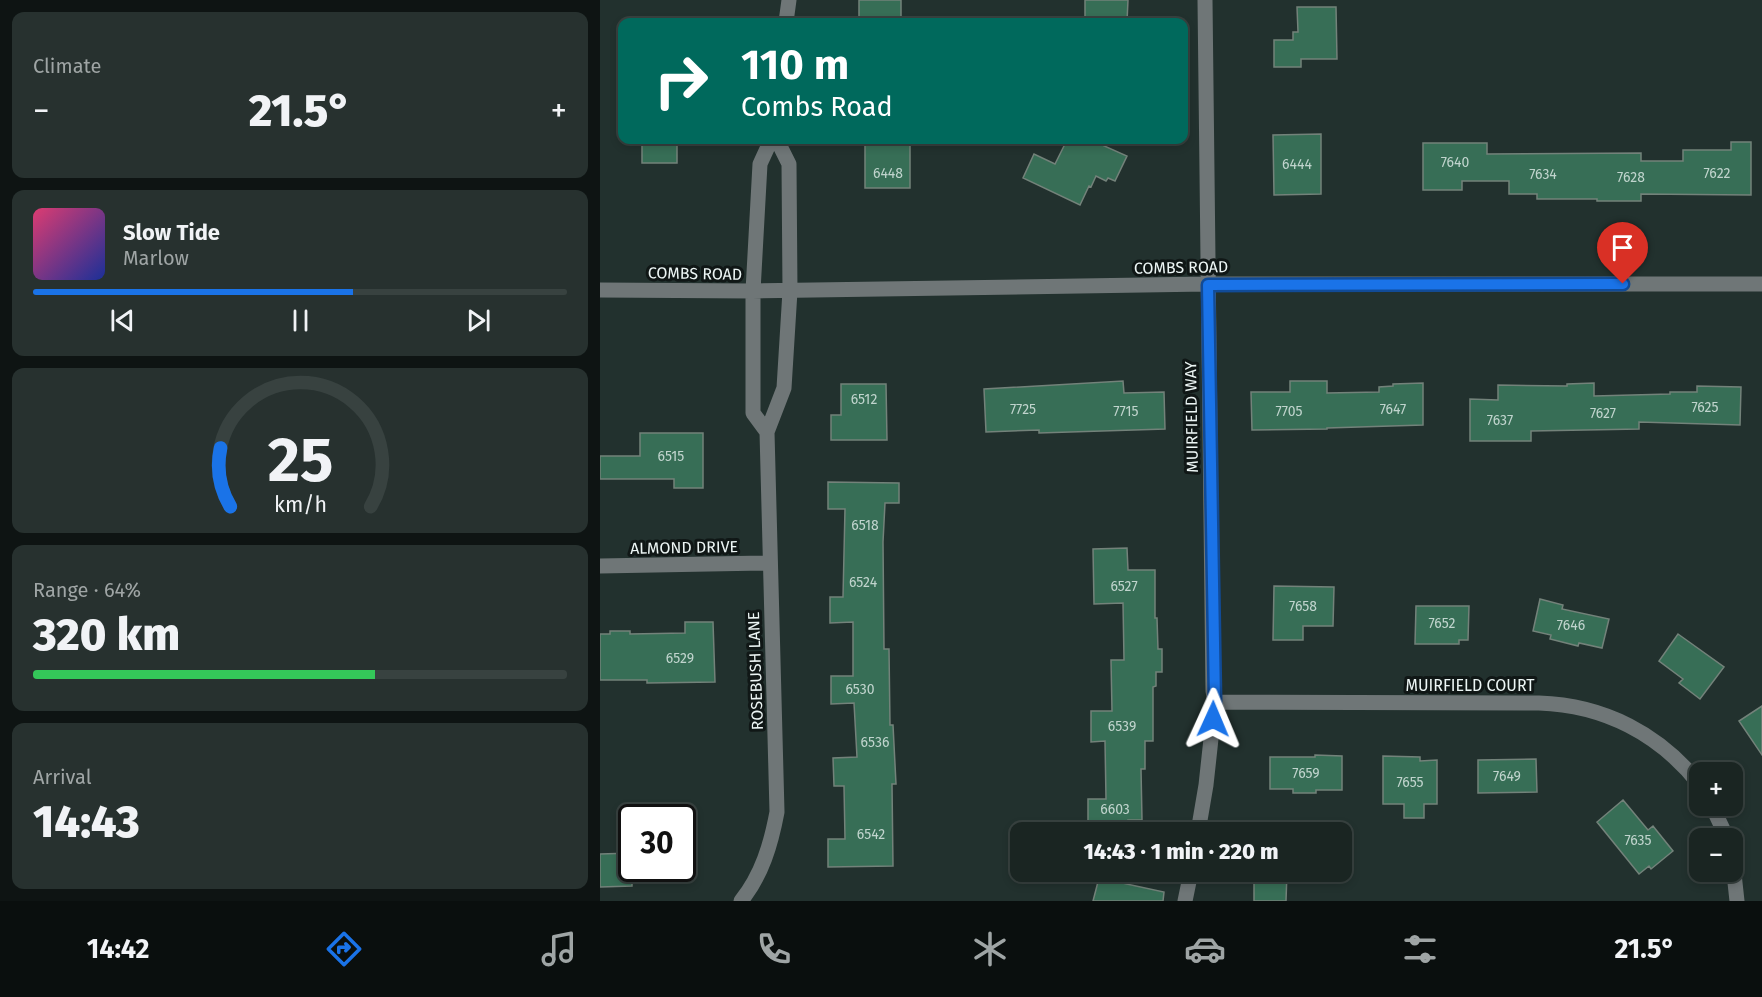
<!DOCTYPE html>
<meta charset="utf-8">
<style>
:root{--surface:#1a2522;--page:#27312f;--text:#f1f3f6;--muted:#9fa5a5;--line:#384240;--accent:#1a73e8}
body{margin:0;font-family:"Fira Sans",sans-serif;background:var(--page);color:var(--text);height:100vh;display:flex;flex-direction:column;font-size:22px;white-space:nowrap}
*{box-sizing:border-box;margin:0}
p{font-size:20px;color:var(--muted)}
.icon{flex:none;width:33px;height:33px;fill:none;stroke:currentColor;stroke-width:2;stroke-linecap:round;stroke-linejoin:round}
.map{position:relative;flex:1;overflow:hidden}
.details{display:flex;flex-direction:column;gap:12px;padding:12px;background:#0e1413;width:600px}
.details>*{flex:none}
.guide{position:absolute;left:18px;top:18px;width:570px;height:126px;border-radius:12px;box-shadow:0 3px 9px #0003,0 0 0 2px var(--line);background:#00695c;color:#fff;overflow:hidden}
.fabs{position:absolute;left:1089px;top:762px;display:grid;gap:12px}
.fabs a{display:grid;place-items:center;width:54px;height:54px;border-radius:12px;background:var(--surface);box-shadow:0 3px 9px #0003,0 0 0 2px var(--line);font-size:30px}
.speed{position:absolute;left:18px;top:804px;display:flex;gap:12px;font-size:30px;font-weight:700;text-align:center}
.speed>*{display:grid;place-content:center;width:78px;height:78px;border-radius:50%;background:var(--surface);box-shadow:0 3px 9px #0003,0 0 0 2px var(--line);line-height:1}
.speed .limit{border:3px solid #111;border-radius:9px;background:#fff;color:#111}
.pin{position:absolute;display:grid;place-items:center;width:51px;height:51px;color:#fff;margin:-62px -26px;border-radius:50% 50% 50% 0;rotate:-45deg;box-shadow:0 0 6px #0007}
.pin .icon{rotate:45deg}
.me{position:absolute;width:66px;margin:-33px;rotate:1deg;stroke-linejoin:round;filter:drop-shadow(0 0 4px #0008)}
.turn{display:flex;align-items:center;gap:21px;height:126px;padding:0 24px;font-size:27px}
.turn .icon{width:78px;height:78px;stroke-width:2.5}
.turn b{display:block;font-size:42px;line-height:51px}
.big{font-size:45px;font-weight:800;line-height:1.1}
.details .card{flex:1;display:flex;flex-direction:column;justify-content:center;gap:9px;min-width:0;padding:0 21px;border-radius:12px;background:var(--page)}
.details .dial{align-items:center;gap:0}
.dial svg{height:156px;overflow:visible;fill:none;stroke:var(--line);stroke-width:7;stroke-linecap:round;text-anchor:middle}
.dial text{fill:var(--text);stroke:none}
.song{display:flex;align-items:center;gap:18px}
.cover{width:72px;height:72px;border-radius:9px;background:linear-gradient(135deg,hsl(340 70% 55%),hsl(230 70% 35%))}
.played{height:6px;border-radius:3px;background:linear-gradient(90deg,var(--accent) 60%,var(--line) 60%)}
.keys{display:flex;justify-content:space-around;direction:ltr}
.heat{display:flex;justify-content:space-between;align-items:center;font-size:33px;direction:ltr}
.charge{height:9px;border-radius:4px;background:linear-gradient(90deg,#34c759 64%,var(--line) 0)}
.trip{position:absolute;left:410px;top:822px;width:342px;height:60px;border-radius:12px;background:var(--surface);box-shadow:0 3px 9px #0003,0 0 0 2px var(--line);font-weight:800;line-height:60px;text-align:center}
.dock{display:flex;height:96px;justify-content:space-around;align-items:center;background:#0a0f0e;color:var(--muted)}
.dock .icon{width:42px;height:42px}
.dock .current{color:var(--accent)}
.dock b{font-size:27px;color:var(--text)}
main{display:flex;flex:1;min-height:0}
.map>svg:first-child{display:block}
.building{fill:#376e56;stroke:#73827a;stroke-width:1.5}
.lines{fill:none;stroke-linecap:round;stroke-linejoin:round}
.minor{stroke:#6f7677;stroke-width:15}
.route-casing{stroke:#114b97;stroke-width:15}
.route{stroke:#1a73e8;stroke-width:10}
.labels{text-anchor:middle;stroke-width:6;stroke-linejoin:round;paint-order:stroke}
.number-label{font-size:14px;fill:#c0d4cd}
.street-label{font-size:16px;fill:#edf6f5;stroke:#101716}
</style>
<main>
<section class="details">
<div class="card"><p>Climate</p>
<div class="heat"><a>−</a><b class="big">21.5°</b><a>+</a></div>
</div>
<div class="card">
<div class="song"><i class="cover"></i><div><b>Slow Tide</b><p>Marlow</p></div></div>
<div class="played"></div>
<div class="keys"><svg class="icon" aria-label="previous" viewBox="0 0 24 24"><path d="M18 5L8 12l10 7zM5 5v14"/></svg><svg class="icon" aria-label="pause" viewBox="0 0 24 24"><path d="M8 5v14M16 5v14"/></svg><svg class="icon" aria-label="next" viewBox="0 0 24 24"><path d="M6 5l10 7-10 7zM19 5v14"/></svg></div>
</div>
<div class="card dial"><svg viewBox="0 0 100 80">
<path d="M14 69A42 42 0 1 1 86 69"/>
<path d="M14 69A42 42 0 0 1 9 39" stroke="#1a73e8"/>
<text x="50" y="56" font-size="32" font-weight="700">25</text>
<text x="50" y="72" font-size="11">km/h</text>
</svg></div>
<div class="card"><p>Range · 64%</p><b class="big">320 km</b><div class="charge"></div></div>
<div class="card"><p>Arrival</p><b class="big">14:43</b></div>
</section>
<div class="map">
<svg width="1162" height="901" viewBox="0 0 1162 901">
<rect width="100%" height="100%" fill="#22312e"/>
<path class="building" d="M259,0H301V22H259Z
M485,0H528L527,22H485Z
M697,7H736L737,59H701V67H674V40H693V32H698Z
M721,134V194L674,195L673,135Z
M42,140H77V163H42Z
M265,140H310V188H265Z
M467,140H491L527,156L515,181L508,178L506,181L496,176L491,187L489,186L480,205L423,178L434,154L455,164Z
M1131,142H1151V195L1041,194V201H997V199H937V194H909V181H862V190H823V143H887V154L1041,153V161H1083V150H1131Z
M523,381L524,393L564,392L565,429L439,433V430L386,432L384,389Z
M690,381H727V393L779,392V387L793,386V384L823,383V425L727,428V429L652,430L651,392H690Z
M994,383V396L1070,394V392H1097V386L1141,387L1140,425L1039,422V429L931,431V441H870V399L898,400V385L967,386V384Z
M241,384H286L287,440H231V415H241Z
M40,433H103V488H74V479H0V456H40Z
M228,482L299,483V503H285L283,542L284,649H289L290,725H293L296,784H292L293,866L228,867V839H245L244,786H234L233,758L257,757L254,703L231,704V676H253V622L230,623V597H243L245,509H228Z
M527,548L528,570H555V618H557L558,649H562V672H556V686L553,687V741H545V769H541L542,820H528V832H488V799H506L505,741L491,742V711H512L511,660H524L523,603L494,604L493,549Z
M674,586L734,587L733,626H703V640H673Z
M940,599L963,605L962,609L1009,619L1002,648L979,643L978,646L950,639L951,635L933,631Z
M816,606H869L868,640H859V644H815Z
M85,622H113L115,682L47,683V680H0V634H10V631H30V634L85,633Z
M1078,634L1124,667L1100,699L1079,683L1083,679L1059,661Z
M1162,706V755L1139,721Z
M715,755L742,756V790H716V793H693V789H670V757H715Z
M783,756L820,757V761L837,760V804H824V818H804V804H783Z
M936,759L937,792L878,793V760Z
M1023,800L1048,830L1053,826L1073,851L1051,869L1049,866L1039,874L997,822Z
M32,853V886L0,887V854Z
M654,872H687L686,901H654Z
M499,878L564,892L563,901H493Z"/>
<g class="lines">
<path class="minor" d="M186,22L189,0
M0,290L153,291L607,284H1162
M167,432L153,413V291L160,164L171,140
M0,566L170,563
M615,702L939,703C1004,705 1060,734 1100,785
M1112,806L1127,838
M598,832L606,785L615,702L613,691L605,0
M1132,855L1137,901
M141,901C162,875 171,844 177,812L167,432L184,388L190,291L189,164L177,140
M585,901L591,872"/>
</g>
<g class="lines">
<g class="route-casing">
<path id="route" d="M613,719L615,702L608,285L1023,284"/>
</g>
<use href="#route" class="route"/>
</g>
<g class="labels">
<g class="number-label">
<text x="855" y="167">7640</text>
<text x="697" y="169">6444</text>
<text x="288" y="178">6448</text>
<text x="1117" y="178">7622</text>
<text x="943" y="179">7634</text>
<text x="1031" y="182">7628</text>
<text x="264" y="404">6512</text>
<text x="1105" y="412">7625</text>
<text x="423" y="414">7725</text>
<text x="793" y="414">7647</text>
<text x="526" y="416">7715</text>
<text x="689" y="416">7705</text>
<text x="1003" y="418">7627</text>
<text x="900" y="425">7637</text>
<text x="71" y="461">6515</text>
<text x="265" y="530">6518</text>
<text x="263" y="587">6524</text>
<text x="524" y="591">6527</text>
<text x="703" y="611">7658</text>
<text x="842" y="628">7652</text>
<text x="971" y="630">7646</text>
<text x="80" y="663">6529</text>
<text x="260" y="694">6530</text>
<text x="522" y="731">6539</text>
<text x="275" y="747">6536</text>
<text x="706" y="778">7659</text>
<text x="907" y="781">7649</text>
<text x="810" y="787">7655</text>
<text x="515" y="814">6603</text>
<text x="271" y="839">6542</text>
<text x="1038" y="845">7635</text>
</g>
<g class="street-label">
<text transform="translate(581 267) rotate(-1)" y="6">COMBS ROAD</text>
<text transform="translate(95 273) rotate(1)" y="6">COMBS ROAD</text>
<text transform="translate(591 417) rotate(-91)" y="6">MUIRFIELD WAY</text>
<text transform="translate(84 547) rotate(-1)" y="6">ALMOND DRIVE</text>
<text transform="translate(155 671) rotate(-92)" y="6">ROSEBUSH LANE</text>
<text x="870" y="691">MUIRFIELD COURT</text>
</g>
</g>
</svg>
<div class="fabs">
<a>+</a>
<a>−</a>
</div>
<div class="speed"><div class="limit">30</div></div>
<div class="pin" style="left:1023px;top:284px;background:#d93025"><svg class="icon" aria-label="arrive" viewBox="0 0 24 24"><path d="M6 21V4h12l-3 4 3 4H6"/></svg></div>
<svg class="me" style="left:613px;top:719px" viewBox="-20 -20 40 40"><path d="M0-17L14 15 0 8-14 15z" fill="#1a73e8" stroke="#fff" stroke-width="4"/></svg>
<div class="trip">14:43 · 1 min · 220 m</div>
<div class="guide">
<div class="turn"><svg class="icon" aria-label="right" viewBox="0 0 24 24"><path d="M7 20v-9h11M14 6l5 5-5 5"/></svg><div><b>110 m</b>Combs Road</div></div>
</div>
</div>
</main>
<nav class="dock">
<b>14:42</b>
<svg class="icon current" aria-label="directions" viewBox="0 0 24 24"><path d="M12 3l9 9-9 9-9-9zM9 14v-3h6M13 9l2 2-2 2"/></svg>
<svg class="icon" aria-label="music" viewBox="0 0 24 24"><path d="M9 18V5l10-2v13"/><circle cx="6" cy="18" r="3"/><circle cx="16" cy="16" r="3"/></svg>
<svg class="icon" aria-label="phone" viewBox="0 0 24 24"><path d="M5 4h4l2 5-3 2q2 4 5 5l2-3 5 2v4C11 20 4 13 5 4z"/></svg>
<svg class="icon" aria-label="climate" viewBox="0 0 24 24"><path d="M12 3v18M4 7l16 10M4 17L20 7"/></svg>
<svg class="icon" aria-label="car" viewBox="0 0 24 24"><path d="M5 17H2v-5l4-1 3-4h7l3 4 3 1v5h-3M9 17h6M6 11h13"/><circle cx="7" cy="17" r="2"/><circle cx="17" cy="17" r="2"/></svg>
<svg class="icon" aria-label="filters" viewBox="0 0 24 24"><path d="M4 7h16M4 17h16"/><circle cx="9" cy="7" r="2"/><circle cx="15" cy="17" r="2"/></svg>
<b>21.5°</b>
</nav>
